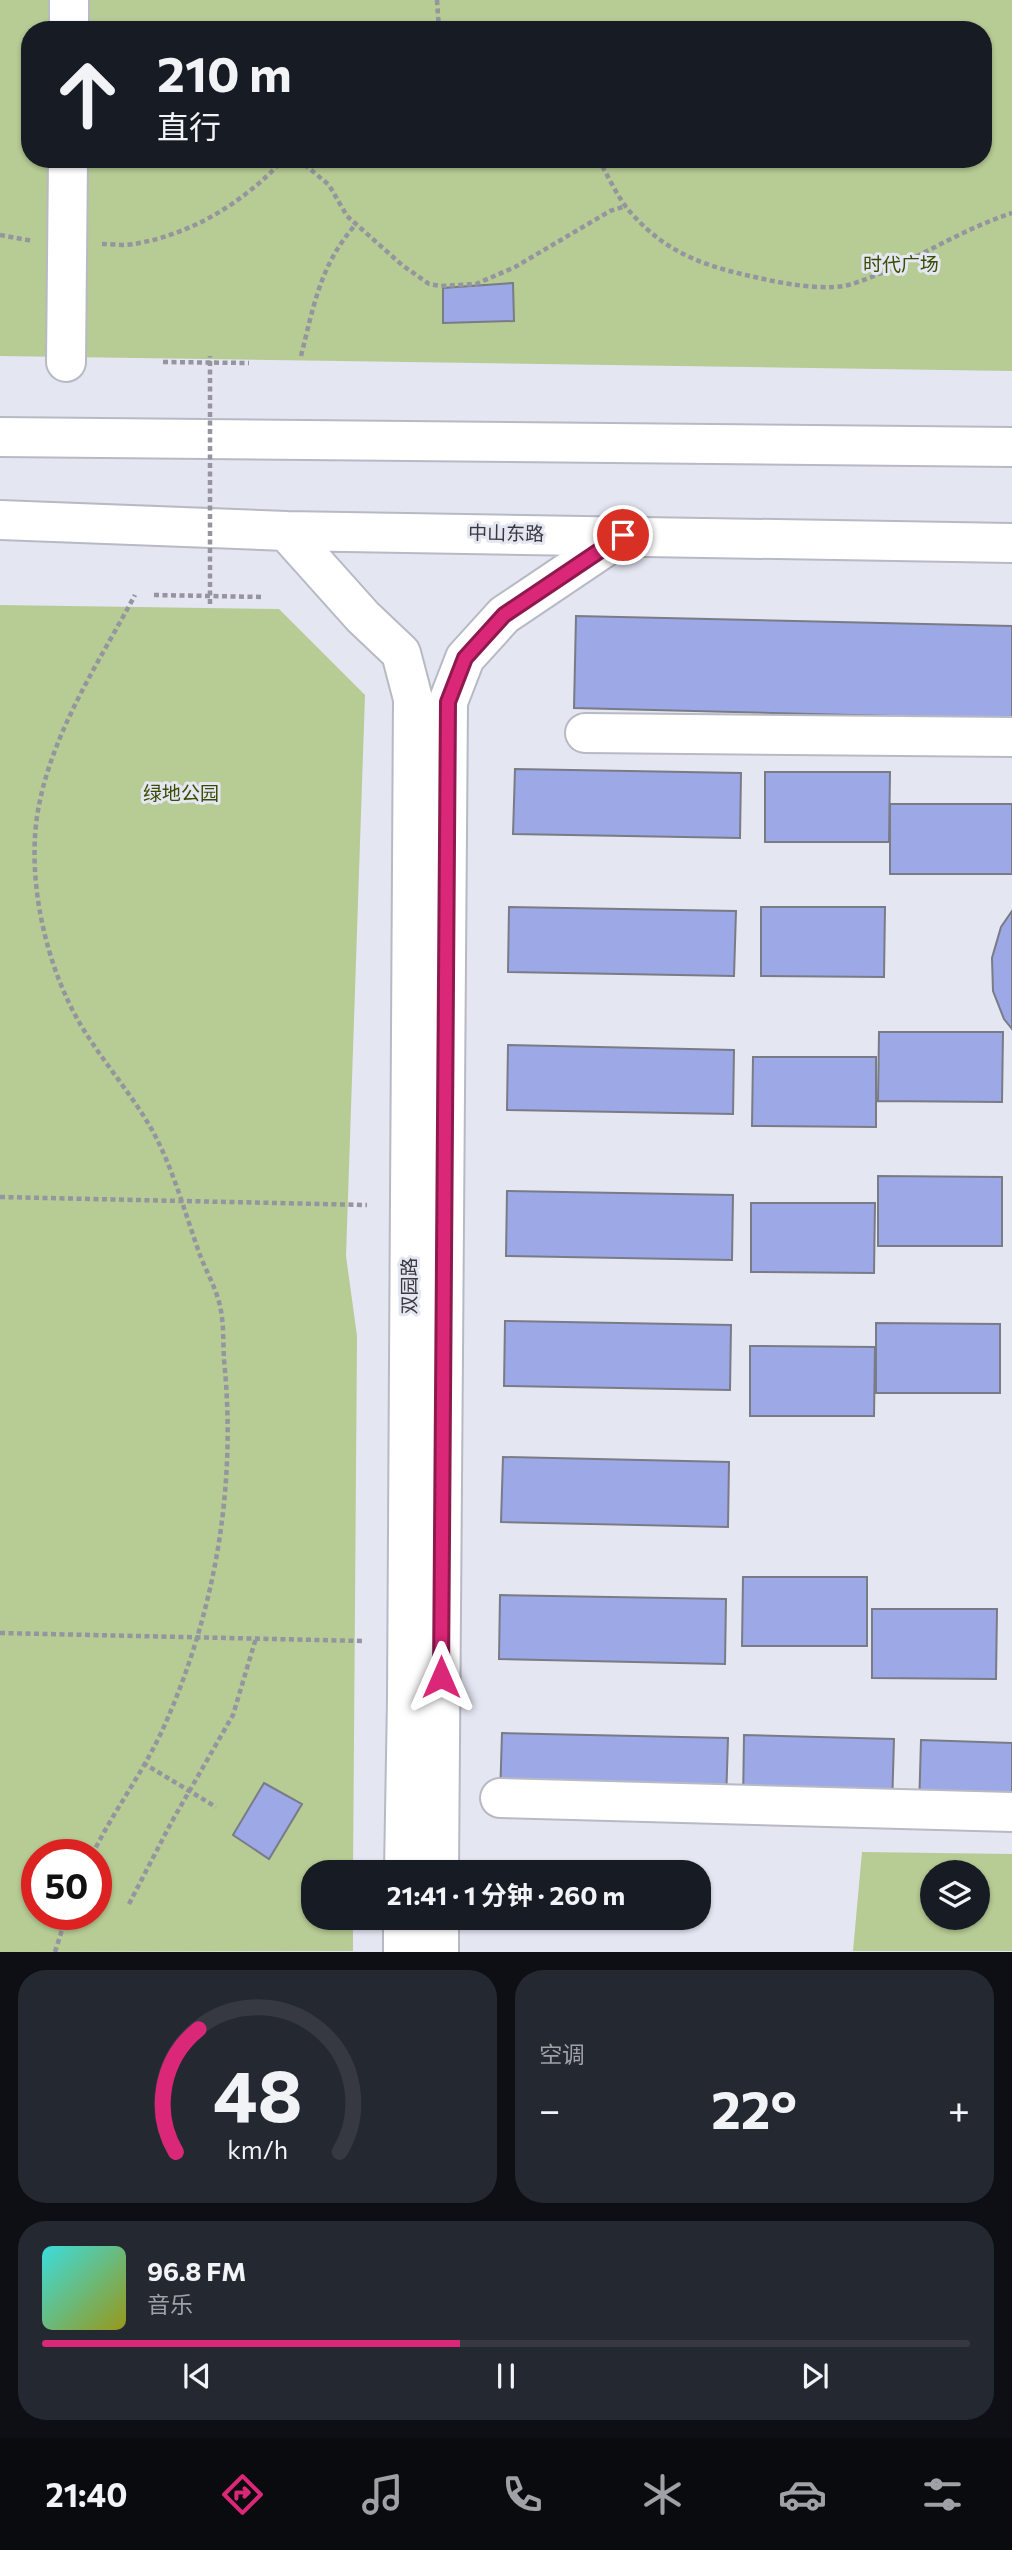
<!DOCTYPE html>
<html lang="zh">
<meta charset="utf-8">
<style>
:root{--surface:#171b24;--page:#242831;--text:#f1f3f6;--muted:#9ea1a6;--line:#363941;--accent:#db2777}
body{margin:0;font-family:Commissioner,"Noto Sans SC",sans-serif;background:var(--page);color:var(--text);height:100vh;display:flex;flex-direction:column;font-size:26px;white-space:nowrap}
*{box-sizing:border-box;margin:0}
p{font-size:23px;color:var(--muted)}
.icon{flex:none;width:38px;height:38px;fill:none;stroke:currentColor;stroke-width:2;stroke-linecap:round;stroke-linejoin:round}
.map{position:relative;height:1952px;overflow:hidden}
.sheet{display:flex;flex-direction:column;gap:18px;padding:18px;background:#0d0f14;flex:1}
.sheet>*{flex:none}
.hud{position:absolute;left:21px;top:21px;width:971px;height:147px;border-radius:28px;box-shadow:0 2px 5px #0004;background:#171b24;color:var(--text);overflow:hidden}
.tools{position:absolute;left:920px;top:1860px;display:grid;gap:14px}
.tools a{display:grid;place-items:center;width:70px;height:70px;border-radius:50%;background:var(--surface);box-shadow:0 2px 5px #0004;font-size:35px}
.speed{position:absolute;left:21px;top:1839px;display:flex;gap:14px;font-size:35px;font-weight:700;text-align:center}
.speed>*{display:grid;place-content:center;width:91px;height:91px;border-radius:50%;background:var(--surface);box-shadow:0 2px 5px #0004;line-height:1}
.speed .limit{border:10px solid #d22;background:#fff;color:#111}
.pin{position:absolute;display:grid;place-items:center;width:60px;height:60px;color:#fff;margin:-30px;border:4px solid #fff;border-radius:50%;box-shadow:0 2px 7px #0007}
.me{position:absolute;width:77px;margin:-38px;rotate:0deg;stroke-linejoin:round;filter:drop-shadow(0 0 5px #0008)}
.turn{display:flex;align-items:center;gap:24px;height:147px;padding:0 21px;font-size:32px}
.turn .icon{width:91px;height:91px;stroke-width:2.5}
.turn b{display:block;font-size:49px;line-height:60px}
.big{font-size:52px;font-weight:700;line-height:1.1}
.sheet .card{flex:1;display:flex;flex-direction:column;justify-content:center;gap:10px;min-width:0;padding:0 24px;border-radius:28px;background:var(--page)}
.sheet .dial{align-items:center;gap:0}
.dial svg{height:182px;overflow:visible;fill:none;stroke:var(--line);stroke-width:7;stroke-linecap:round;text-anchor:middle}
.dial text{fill:var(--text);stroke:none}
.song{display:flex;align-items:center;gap:21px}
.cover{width:84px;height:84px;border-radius:10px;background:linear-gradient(135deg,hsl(180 70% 55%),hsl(60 70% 35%))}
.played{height:7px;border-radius:4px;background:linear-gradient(90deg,var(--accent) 45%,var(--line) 45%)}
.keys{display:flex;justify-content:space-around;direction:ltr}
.heat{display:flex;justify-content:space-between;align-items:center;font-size:38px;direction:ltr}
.sheet .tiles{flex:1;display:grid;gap:18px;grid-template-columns:1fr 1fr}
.card:last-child{grid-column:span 2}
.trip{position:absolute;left:301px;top:1860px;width:410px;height:70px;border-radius:28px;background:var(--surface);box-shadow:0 2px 5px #0004;font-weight:700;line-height:70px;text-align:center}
.dock{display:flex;height:112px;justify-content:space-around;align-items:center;background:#090b0e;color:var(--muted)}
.dock .icon{width:49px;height:49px}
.dock .on{color:var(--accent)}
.dock b{font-size:32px;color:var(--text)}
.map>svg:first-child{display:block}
.green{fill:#b7cb94;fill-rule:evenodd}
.building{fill:#9da8e7;stroke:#797b85;stroke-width:2}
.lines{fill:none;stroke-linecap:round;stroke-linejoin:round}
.minor-casing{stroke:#b7b9c4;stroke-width:42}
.major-casing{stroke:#b7b9c4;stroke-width:42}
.path{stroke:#94959e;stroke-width:4.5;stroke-dasharray:5 3.5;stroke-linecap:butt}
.minor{stroke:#fff;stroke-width:38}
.major{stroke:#fff;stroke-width:38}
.path-bridge{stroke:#94959e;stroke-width:4.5;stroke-dasharray:5 3.5;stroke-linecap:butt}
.route-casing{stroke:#8e194d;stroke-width:18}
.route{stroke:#db2777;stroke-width:12}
.labels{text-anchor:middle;stroke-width:6;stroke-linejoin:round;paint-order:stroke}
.park-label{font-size:19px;fill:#394c00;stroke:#e4e6f2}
.street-label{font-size:19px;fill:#38393e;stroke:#e4e6f2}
</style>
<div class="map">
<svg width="1012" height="1952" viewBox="0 0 1012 1952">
<rect width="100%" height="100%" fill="#e4e6f2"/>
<path class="green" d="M0,0H1012V371L0,356ZM30,30H984V159H30Z
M0,605L279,609L365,695L346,1256L357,1336L353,1872H313V1918H353V1951L0,1952ZM37,1855H96V1914H37Z
M862,1852L1012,1854V1951H853ZM933,1872H978V1918H933Z"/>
<path class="building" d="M513,283L514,321L443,323V288Z
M576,616L1012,626V719L574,708Z
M515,769L741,773L740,838L513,834Z
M765,772H890L889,842H765Z
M890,804H1012V874H890Z
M509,907L736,911L734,976L508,972Z
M761,907H885L884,977L761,976Z
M1012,911V1029L1004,1019L993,991L992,958L1001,927Z
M879,1032H1003L1002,1102L878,1101Z
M508,1045L734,1050L733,1114L507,1110Z
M753,1057H876V1127L752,1126Z
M878,1176L1002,1177V1246H878Z
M507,1191L733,1195L732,1260L506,1256Z
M751,1203H875L874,1273L751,1272Z
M505,1321L731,1325L730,1390L504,1386Z
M876,1323L1000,1324V1393H876Z
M750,1346L875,1347L874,1416H750Z
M503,1457L729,1462L728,1527L501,1522Z
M743,1577H867V1646H742Z
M500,1595L726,1599L725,1664L499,1659Z
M872,1609H997L996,1679L872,1678Z
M502,1733L728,1738L726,1802L500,1798Z
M744,1735L894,1739L892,1808L743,1804Z
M921,1740L1012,1743V1812L919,1809Z
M264,1783L302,1804L269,1859L233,1835Z"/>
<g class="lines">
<g class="minor-casing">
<path id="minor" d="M69,30V0
M66,362L68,159
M585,733L1012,737
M500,1798L1012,1812"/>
</g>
<g class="major-casing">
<path id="major" d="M0,437L1012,447
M0,520L286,531L1012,543
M286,531L363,617L401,653L413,699L407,1698L404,1872
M439,1872L448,702L465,658L504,615L623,535
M403,1952V1918
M439,1952V1918"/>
</g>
<path class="path" d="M437,0L439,30
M298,159L329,185L347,216L402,265L429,284L441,286L476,284L515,267L610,211L626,206
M598,159C609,177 618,199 632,214C672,259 716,269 773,281C794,285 830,291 852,284C908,266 956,231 1012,213
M0,235L33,241
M102,244C112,244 124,246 134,244C193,234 244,202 284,159
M301,356C314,305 320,265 356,224
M163,362L249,363
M154,595L264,597
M0,1197L367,1205
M0,1633L363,1641
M143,1763L216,1807
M92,1855C113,1812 142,1774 162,1731C215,1614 237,1487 224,1360C223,1342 224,1323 220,1306C216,1288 206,1271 200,1255C184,1211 172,1163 148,1123C128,1090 102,1060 82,1027C45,966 25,875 39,805C54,729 99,662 135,595
M129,1904L171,1823L233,1715L256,1638
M55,1952L67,1914"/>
<use href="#minor" class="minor"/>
<use href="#major" class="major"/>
<path class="path-bridge" d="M210,604V356"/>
</g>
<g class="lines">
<g class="route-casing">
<path id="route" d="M441,1677L448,702L465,658L504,615L623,535"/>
</g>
<use href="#route" class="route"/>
</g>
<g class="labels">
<g class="park-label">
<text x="901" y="271">时代广场</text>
<text x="181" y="800">绿地公园</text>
</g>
<g class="street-label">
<text transform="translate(506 533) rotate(1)" y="7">中山东路</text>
<text transform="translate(409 1286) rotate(-90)" y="7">双园路</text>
</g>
</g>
</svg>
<div class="tools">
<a><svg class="icon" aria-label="layers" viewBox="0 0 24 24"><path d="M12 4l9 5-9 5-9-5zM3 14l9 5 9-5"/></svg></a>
</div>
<div class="speed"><div class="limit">50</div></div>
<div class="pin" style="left:623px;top:535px;background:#d93025"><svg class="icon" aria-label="arrive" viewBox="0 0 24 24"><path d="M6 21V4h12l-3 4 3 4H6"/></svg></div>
<svg class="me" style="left:441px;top:1677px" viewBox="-20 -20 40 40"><path d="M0-17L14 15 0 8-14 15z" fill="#db2777" stroke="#fff" stroke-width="4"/></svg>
<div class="trip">21:41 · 1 分钟 · 260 m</div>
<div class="hud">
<div class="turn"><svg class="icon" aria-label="ahead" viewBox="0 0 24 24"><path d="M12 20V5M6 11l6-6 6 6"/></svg><div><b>210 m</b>直行</div></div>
</div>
</div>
<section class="sheet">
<div class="tiles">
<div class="card dial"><svg viewBox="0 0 100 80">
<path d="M14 69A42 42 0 1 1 86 69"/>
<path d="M14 69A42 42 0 0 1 24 15" stroke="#db2777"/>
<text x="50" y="56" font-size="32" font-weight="700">48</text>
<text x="50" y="72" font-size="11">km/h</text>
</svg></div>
<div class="card"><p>空调</p>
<div class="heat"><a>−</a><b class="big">22°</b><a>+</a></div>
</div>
<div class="card">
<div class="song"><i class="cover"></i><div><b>96.8 FM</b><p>音乐</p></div></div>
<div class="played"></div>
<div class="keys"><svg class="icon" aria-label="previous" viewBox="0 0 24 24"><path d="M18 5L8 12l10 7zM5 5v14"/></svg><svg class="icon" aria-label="pause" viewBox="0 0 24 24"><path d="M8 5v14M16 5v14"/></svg><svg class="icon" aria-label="next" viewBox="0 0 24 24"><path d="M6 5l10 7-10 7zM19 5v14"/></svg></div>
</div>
</div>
</section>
<nav class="dock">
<b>21:40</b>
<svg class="icon on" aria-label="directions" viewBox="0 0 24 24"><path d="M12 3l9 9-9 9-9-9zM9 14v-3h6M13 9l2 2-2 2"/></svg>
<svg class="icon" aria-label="music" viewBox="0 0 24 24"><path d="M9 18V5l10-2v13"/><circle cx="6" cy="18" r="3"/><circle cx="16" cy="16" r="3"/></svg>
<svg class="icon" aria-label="phone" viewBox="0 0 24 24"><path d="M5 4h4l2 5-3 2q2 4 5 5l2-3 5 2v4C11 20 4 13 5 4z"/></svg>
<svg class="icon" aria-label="climate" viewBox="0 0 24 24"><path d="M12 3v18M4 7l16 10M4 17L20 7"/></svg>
<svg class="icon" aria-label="car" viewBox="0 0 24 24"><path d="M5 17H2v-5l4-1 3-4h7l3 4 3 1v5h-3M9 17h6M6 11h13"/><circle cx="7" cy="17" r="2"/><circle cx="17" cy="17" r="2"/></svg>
<svg class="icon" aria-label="filters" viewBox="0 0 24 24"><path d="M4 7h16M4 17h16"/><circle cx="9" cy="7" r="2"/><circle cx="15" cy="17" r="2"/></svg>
</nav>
